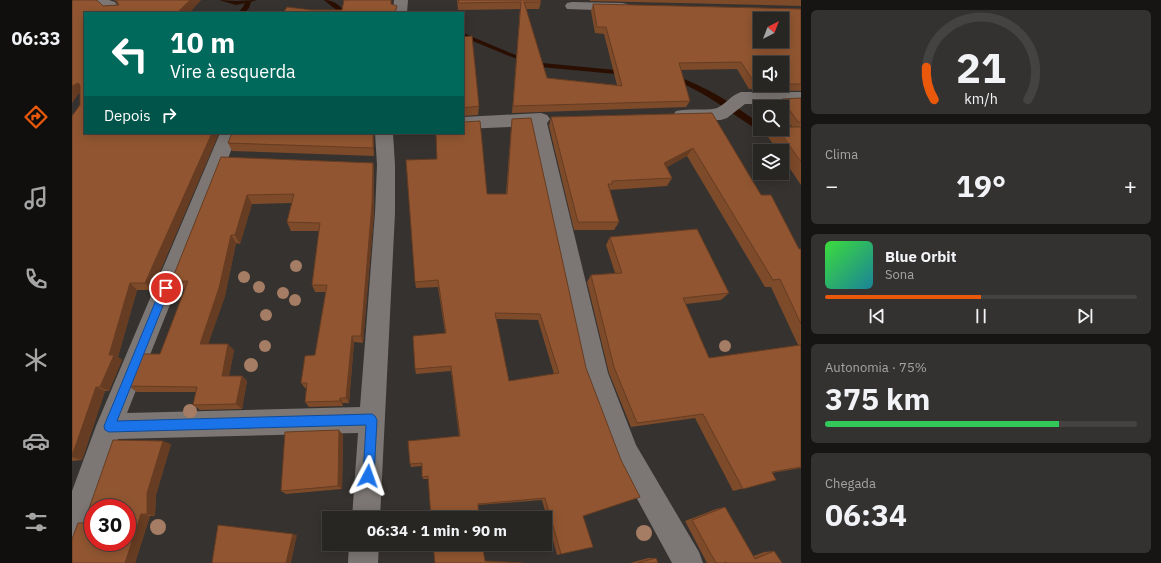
<!DOCTYPE html>
<html lang="pt">
<meta charset="utf-8">
<style>
:root{--surface:#282623;--page:#343230;--text:#f1f3f6;--muted:#a5a5a6;--line:#444341;--accent:#ea580c}
body{margin:0;font-family:"IBM Plex Sans",sans-serif;background:var(--page);color:var(--text);height:100vh;display:flex;flex-direction:column;font-size:15px;white-space:nowrap}
*{box-sizing:border-box;margin:0}
p{font-size:13px;color:var(--muted)}
.icon{flex:none;width:22px;height:22px;fill:none;stroke:currentColor;stroke-width:2;stroke-linecap:round;stroke-linejoin:round}
.map{position:relative;flex:1;overflow:hidden}
.drawer{display:flex;flex-direction:column;gap:10px;padding:10px;background:#161513;width:360px}
.drawer>*{flex:none}
.guide{position:absolute;left:12px;top:12px;width:380px;height:122px;border-radius:0px;box-shadow:0 2px 10px #0003,0 0 0 1px var(--line);background:#00695c;color:#fff;overflow:hidden}
.needle{width:26px;rotate:42deg}
.controls{position:absolute;left:681px;top:12px;display:grid;gap:8px}
.controls a{display:grid;place-items:center;width:36px;height:36px;border-radius:0px;background:var(--surface);box-shadow:0 2px 10px #0003,0 0 0 1px var(--line);font-size:20px}
.speed{position:absolute;left:12px;top:499px;display:flex;gap:8px;font-size:20px;font-weight:700;text-align:center}
.speed>*{display:grid;place-content:center;width:52px;height:52px;border-radius:50%;background:var(--surface);box-shadow:0 2px 10px #0003,0 0 0 1px var(--line);line-height:1}
.speed .limit{border:6px solid #d22;background:#fff;color:#111}
.pin{position:absolute;display:grid;place-items:center;width:34px;height:34px;color:#fff;margin:-17px;border:2px solid #fff;border-radius:50%;box-shadow:0 1px 4px #0007}
.me{position:absolute;width:44px;margin:-22px;rotate:4deg;stroke-linejoin:round;filter:drop-shadow(0 0 3px #0008)}
.turn{display:flex;align-items:center;gap:14px;height:84px;padding:0 20px;font-size:18px}
.turn .icon{width:52px;height:52px;stroke-width:2.5}
.turn b{display:block;font-size:28px;line-height:34px}
.then{display:flex;align-items:center;height:38px;padding:0 20px;background:#0003;gap:8px;font-size:15px}
.big{font-size:30px;font-weight:800;line-height:1.1}
.drawer .tile{flex:1;display:flex;flex-direction:column;justify-content:center;gap:6px;min-width:0;padding:0 14px;border-radius:6px;background:var(--page)}
.drawer .dial{align-items:center;gap:0}
.dial svg{height:104px;overflow:visible;fill:none;stroke:var(--line);stroke-width:7;stroke-linecap:round;text-anchor:middle}
.dial text{fill:var(--text);stroke:none}
.song{display:flex;align-items:center;gap:12px}
.cover{width:48px;height:48px;border-radius:6px;background:linear-gradient(135deg,hsl(120 70% 55%),hsl(190 70% 35%))}
.played{height:4px;border-radius:2px;background:linear-gradient(90deg,var(--accent) 50%,var(--line) 50%)}
.keys{display:flex;justify-content:space-around;direction:ltr}
.heat{display:flex;justify-content:space-between;align-items:center;font-size:22px;direction:ltr}
.charge{height:6px;border-radius:3px;background:linear-gradient(90deg,#34c759 75%,var(--line) 0)}
.trip{position:absolute;left:250px;top:511px;width:230px;height:40px;border-radius:0px;background:var(--surface);box-shadow:0 2px 10px #0003,0 0 0 1px var(--line);font-weight:800;line-height:40px;text-align:center}
main{display:flex;flex:1;min-height:0}
.dock{display:flex;flex-direction:column;width:72px;justify-content:space-around;align-items:center;background:#100f0e;color:var(--muted)}
.dock .icon{width:28px;height:28px}
.dock .selected{color:var(--accent)}
.dock b{font-size:18px;color:var(--text)}
.map>svg:first-child{display:block}
.lines{fill:none;stroke-linecap:round;stroke-linejoin:round}
.stream{fill:#2a0e00;fill-rule:evenodd}
.street{fill:#7c7774;fill-rule:evenodd}
.tree{fill:#a57c64}
.wall{fill:#7d4a2a;fill-rule:evenodd}
.shaded-wall{fill:#663c22}
.building{fill:#915631;stroke:#663c22;fill-rule:evenodd}
.route{fill:#1a73e8;stroke:#114b97}
</style>
<main>
<nav class="dock">
<b>06:33</b>
<svg class="icon selected" aria-label="directions" viewBox="0 0 24 24"><path d="M12 3l9 9-9 9-9-9zM9 14v-3h6M13 9l2 2-2 2"/></svg>
<svg class="icon" aria-label="music" viewBox="0 0 24 24"><path d="M9 18V5l10-2v13"/><circle cx="6" cy="18" r="3"/><circle cx="16" cy="16" r="3"/></svg>
<svg class="icon" aria-label="phone" viewBox="0 0 24 24"><path d="M5 4h4l2 5-3 2q2 4 5 5l2-3 5 2v4C11 20 4 13 5 4z"/></svg>
<svg class="icon" aria-label="climate" viewBox="0 0 24 24"><path d="M12 3v18M4 7l16 10M4 17L20 7"/></svg>
<svg class="icon" aria-label="car" viewBox="0 0 24 24"><path d="M5 17H2v-5l4-1 3-4h7l3 4 3 1v5h-3M9 17h6M6 11h13"/><circle cx="7" cy="17" r="2"/><circle cx="17" cy="17" r="2"/></svg>
<svg class="icon" aria-label="filters" viewBox="0 0 24 24"><path d="M4 7h16M4 17h16"/><circle cx="9" cy="7" r="2"/><circle cx="15" cy="17" r="2"/></svg>
</nav>
<div class="map">
<svg width="729" height="563" viewBox="0 0 729 563">
<rect width="100%" height="100%" fill="#36322f"/>
<g class="lines">
<path class="stream" d="M147,0L164,1L185,0L179,2L177,8L172,13H166L171,7L173,3L164,5Z
M252,0C262,0 267,5 274,13H268Z
M391,33L441,54L470,63L554,71L557,73L554,75L469,67L437,56L391,37Z
M602,76C634,85 662,105 688,124V129H695L729,143V149C715,144 699,139 687,131C656,111 635,93 600,79L599,78Z"/>
<path class="street" d="M16,0H37L43,2L50,13H36C31,5 21,7 16,0Z
M322,0H336L335,13H321Z
M500,2L550,3L555,4L557,7L555,10L550,11L495,9L493,6L495,3Z
M669,92H729V104H673L655,118L649,120L610,121L604,119L601,115L604,111C616,108 637,111 645,108C654,104 659,95 669,92Z
M469,113L475,115L478,119L475,123L536,373L564,445L627,552L631,563H600L545,462L512,373L458,126L391,129V117Z
M148,133H166L55,413L288,407L303,213L305,165L303,133H321L323,165V213L308,518H280L286,433L46,439L10,540L0,544V491L24,426Z
M277,544H307L306,563H276Z"/>
</g>
<g class="tree">
<circle cx="224" cy="266" r="6"/>
<circle cx="172" cy="277" r="6"/>
<circle cx="187" cy="287" r="6"/>
<circle cx="211" cy="293" r="6"/>
<circle cx="223" cy="300" r="6"/>
<circle cx="194" cy="315" r="6"/>
<circle cx="193" cy="346" r="6"/>
<circle cx="653" cy="346" r="6"/>
<circle cx="179" cy="365" r="7"/>
<circle cx="118" cy="411" r="7"/>
<circle cx="86" cy="527" r="8"/>
<circle cx="572" cy="533" r="8"/>
</g>
<path class="wall" d="M0,0H23L26,1L31,6L46,5L44,1L41,0H129L117,13H13V133H147L80,290H65L46,357L50,360L37,391H33L10,460L0,461V116L8,105V93L6,94L0,103Z
M385,0H468L469,2L467,9H454L475,78L545,85L532,34L523,33L519,11L521,4L729,9V91L695,90L693,88L677,89L665,69L609,70L618,101L614,107L440,113L448,9L386,10ZM688,63H710V85H688Z
M518,0H729V6L518,1Z
M391,37L407,106L406,115L391,116Z
M729,98V185L710,157V151H706L696,137L702,129H710L720,127L710,113V107H706L705,106L710,99Z
M640,113L689,195L727,249H729V468L700,473L704,480L661,491L623,418L559,427L537,373L515,282L519,275L543,273L534,245L538,237L657,293L649,300L614,304L637,358L726,345L699,287H693L615,156L595,167L600,178L595,186L538,190L547,222L542,230H502L477,126L479,117Z
M459,118L511,516L489,554L485,555L470,500L406,505L356,479H351L350,466L339,467L338,464L387,436L379,371L344,374L343,369L373,333L366,287L344,288L343,282L365,159L364,133L415,194H434L439,128L440,119ZM424,319L466,320L482,374L437,381Z
M302,133V156L160,151L156,143Z
M149,157L301,163L302,172V213L291,343L282,342L277,403H271V406L237,407L233,402L235,388H233L229,383L243,355L254,292H243L240,285L247,231H219L215,222L220,203L180,204L168,244L164,243L153,296L136,344L162,350L157,376H170L175,381L170,409L128,410L121,405L124,392H65L56,386L88,354L113,289H106L99,282Z
M271,435L270,489L214,494L209,491Z
M99,444L84,495L83,516H78L63,563H0L12,523Z
M653,507L681,556L692,552L702,551L710,563H635L613,521L644,509Z
M576,558H584L586,563H558Z"/>
<path class="shaded-wall" d="M118,0H129L117,13H105Z
M6,83L13,92L6,94L0,103V86Z
M140,133H147L80,290L73,283Z
M301,133H302V156L301,148Z
M621,148L615,156L587,171L592,163Z
M301,163L302,172V213L291,343L289,336Z
M175,195L180,204L168,244L163,235Z
M159,235L164,243L153,296L134,351L128,344Z
M58,283L65,290L46,357L50,360L37,391L28,387Z
M280,336L282,342L277,403L274,398Z
M156,344L162,350L156,381L150,376Z
M170,376L175,381L170,409L164,404Z
M24,387L33,391L10,460L0,457V456Z
M268,398L271,403V406L268,401Z
M267,430L271,435L270,489L266,486Z
M91,441L99,444L84,495L83,516L75,514V493Z
M69,514L78,516L63,563H53Z
M221,534L225,535L219,563H214Z"/>
<path class="building" d="M0,0H23L26,1L31,6L47,5L44,0H118L105,13H13V133H140L73,283H58L37,355H42L28,387H24L0,456V116L8,105V85L6,83L0,86Z
M272,0H319V4L325,6L323,13H211L215,7L240,10H270Z
M386,0H468L469,2H452L475,78L550,86L534,27H525L521,4L729,9V84H710V63H688V82H682L669,62L607,63L618,101L441,106L449,2L387,3ZM688,19H710V41H688Z
M400,36L407,106L391,108V37Z
M729,98V122H726L710,99Z
M640,113L689,195H699L727,249H729V324L708,279L701,280L621,148L592,163L600,178L540,181V184H536L547,222H506L479,117Z
M459,118L514,368L549,460L568,497L511,516L521,547L489,554L473,498L406,504L407,518H359L356,476L350,477V463L338,464L336,441L388,436L379,366L343,369L341,336L374,333L366,280L343,282L334,160L365,159L364,133H391V122H392L408,121L415,194H435L440,119ZM423,313L468,314L487,373L437,381Z
M710,127H729V162L706,129H710Z
M160,133H301V148L156,143Z
M149,157L301,163L300,204L289,336H280L274,398H268V401L233,402L235,383H229L233,356L243,355L255,285H240L248,223L215,222L222,194L175,195L163,235H159L147,288L128,344H156L150,376H170L164,404L121,405L125,387L56,386L69,354H88L116,281L99,282Z
M625,229L657,293L611,298L637,358L729,345V467L700,472L704,480L671,489L631,414L565,423L542,367L519,275L550,273L538,237Z
M267,430L266,486L209,491L213,432Z
M41,440L91,441L75,493V514H69L53,563H0V539L6,523H12ZM21,508H55V542H21Z
M653,507L683,559L702,551L710,563H654V562L652,563H644L620,520Z
M146,525L221,534L214,563H140Z
M361,544H410L413,561L450,563H363Z
M584,558L586,563H566Z"/>
<path class="route" d="M94,284L97,285L98,288L45,421L300,414L303,416L305,420L302,476L300,480L296,481L292,480L291,476L294,425L37,432L33,430L32,426L89,288L90,285Z"/>
</svg>
<div class="controls">
<a><svg class="needle" viewBox="-14 -14 28 28"><path d="M0-13l5 13h-10z" fill="#e53935"/><path d="M0 13l5-13h-10z" fill="#a5a5a6"/></svg></a>
<a><svg class="icon" aria-label="sound" viewBox="0 0 24 24"><path d="M4 9h4l5-4v14l-5-4H4zM17 9q2 3 0 6"/></svg></a>
<a><svg class="icon" aria-label="search" viewBox="0 0 24 24"><circle cx="10" cy="10" r="6"/><path d="M15 15l6 6"/></svg></a>
<a><svg class="icon" aria-label="layers" viewBox="0 0 24 24"><path d="M12 4l9 5-9 5-9-5zM3 14l9 5 9-5"/></svg></a>
</div>
<div class="speed"><div class="limit">30</div></div>
<div class="pin" style="left:94px;top:288px;background:#d93025"><svg class="icon" aria-label="arrive" viewBox="0 0 24 24"><path d="M6 21V4h12l-3 4 3 4H6"/></svg></div>
<svg class="me" style="left:296px;top:476px" viewBox="-20 -20 40 40"><path d="M0-17L14 15 0 8-14 15z" fill="#1a73e8" stroke="#fff" stroke-width="4"/></svg>
<div class="trip">06:34 · 1 min · 90 m</div>
<div class="guide">
<div class="turn"><svg class="icon" aria-label="left" viewBox="0 0 24 24"><path d="M17 20v-9H6M10 6l-5 5 5 5"/></svg><div><b>10 m</b>Vire à esquerda</div></div>
<div class="then">Depois<svg class="icon" aria-label="right" viewBox="0 0 24 24"><path d="M7 20v-9h11M14 6l5 5-5 5"/></svg></div>
</div>
</div>
<section class="drawer">
<div class="tile dial"><svg viewBox="0 0 100 80">
<path d="M14 69A42 42 0 1 1 86 69"/>
<path d="M14 69A42 42 0 0 1 8 44" stroke="#ea580c"/>
<text x="50" y="56" font-size="32" font-weight="700">21</text>
<text x="50" y="72" font-size="11">km/h</text>
</svg></div>
<div class="tile"><p>Clima</p>
<div class="heat"><a>−</a><b class="big">19°</b><a>+</a></div>
</div>
<div class="tile">
<div class="song"><i class="cover"></i><div><b>Blue Orbit</b><p>Sona</p></div></div>
<div class="played"></div>
<div class="keys"><svg class="icon" aria-label="previous" viewBox="0 0 24 24"><path d="M18 5L8 12l10 7zM5 5v14"/></svg><svg class="icon" aria-label="pause" viewBox="0 0 24 24"><path d="M8 5v14M16 5v14"/></svg><svg class="icon" aria-label="next" viewBox="0 0 24 24"><path d="M6 5l10 7-10 7zM19 5v14"/></svg></div>
</div>
<div class="tile"><p>Autonomia · 75%</p><b class="big">375 km</b><div class="charge"></div></div>
<div class="tile"><p>Chegada</p><b class="big">06:34</b></div>
</section>
</main>
